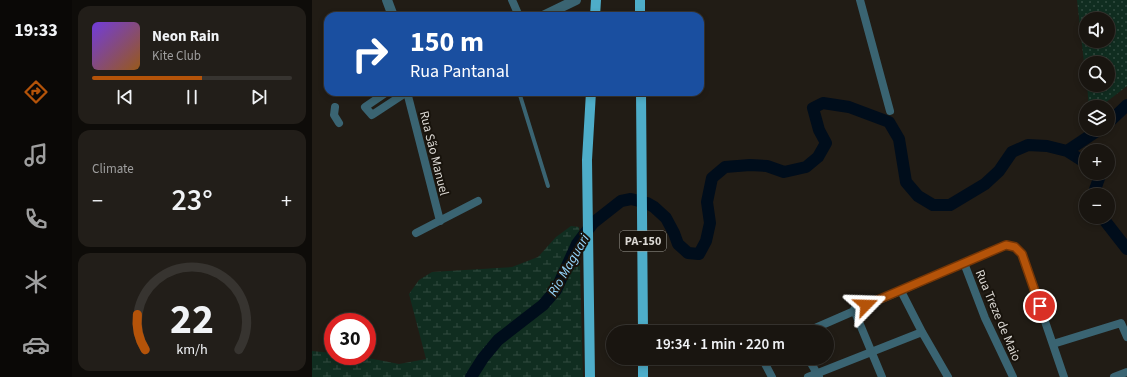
<!DOCTYPE html>
<meta charset="utf-8">
<style>
:root{--surface:#191510;--page:#221e19;--text:#f1f3f6;--muted:#9f9f9f;--line:#373430;--accent:#b45309}
body{margin:0;font-family:"Source Sans 3",sans-serif;background:var(--page);color:var(--text);height:100vh;display:flex;flex-direction:column;font-size:15px;white-space:nowrap}
*{box-sizing:border-box;margin:0}
p{font-size:13px;color:var(--muted)}
.icon{flex:none;width:22px;height:22px;fill:none;stroke:currentColor;stroke-width:2;stroke-linecap:round;stroke-linejoin:round}
.map{position:relative;flex:1;overflow:hidden}
.details{display:flex;flex-direction:column;gap:6px;padding:6px;background:#0e0c09;width:240px}
.details>*{flex:none}
.hud{position:absolute;left:12px;top:12px;width:380px;height:84px;border-radius:12px;box-shadow:0 2px 6px #0003,0 0 0 1px var(--line);background:#1a4fa0;color:#fff;overflow:hidden}
.controls{position:absolute;left:767px;top:12px;display:grid;gap:8px}
.controls a{display:grid;place-items:center;width:36px;height:36px;border-radius:50%;background:var(--surface);box-shadow:0 2px 6px #0003,0 0 0 1px var(--line);font-size:20px}
.speed{position:absolute;left:12px;top:313px;display:flex;gap:8px;font-size:20px;font-weight:700;text-align:center}
.speed>*{display:grid;place-content:center;width:52px;height:52px;border-radius:50%;background:var(--surface);box-shadow:0 2px 6px #0003,0 0 0 1px var(--line);line-height:1}
.speed .limit{border:6px solid #d22;background:#fff;color:#111}
.pin{position:absolute;display:grid;place-items:center;width:34px;height:34px;color:#fff;margin:-17px;border:2px solid #fff;border-radius:50%;box-shadow:0 1px 4px #0007}
.me{position:absolute;width:44px;margin:-22px;rotate:68deg;stroke-linejoin:round;filter:drop-shadow(0 0 3px #0008)}
.turn{display:flex;align-items:center;gap:14px;height:84px;padding:0 20px;font-size:18px}
.turn .icon{width:52px;height:52px;stroke-width:2.5}
.turn b{display:block;font-size:28px;line-height:34px}
.big{font-size:30px;font-weight:600;line-height:1.1}
.details .card{flex:1;display:flex;flex-direction:column;justify-content:center;gap:6px;min-width:0;padding:0 14px;border-radius:12px;background:var(--page)}
.details .dial{align-items:center;gap:0}
.dial svg{height:104px;overflow:visible;fill:none;stroke:var(--line);stroke-width:7;stroke-linecap:round;text-anchor:middle}
.dial text{fill:var(--text);stroke:none}
.song{display:flex;align-items:center;gap:12px}
.cover{width:48px;height:48px;border-radius:6px;background:linear-gradient(135deg,hsl(260 70% 55%),hsl(30 70% 35%))}
.played{height:4px;border-radius:2px;background:linear-gradient(90deg,var(--accent) 55%,var(--line) 55%)}
.keys{display:flex;justify-content:space-around;direction:ltr}
.heat{display:flex;justify-content:space-between;align-items:center;font-size:22px;direction:ltr}
.trip{position:absolute;left:294px;top:325px;width:228px;height:40px;border-radius:20px;background:var(--surface);box-shadow:0 2px 6px #0003,0 0 0 1px var(--line);font-weight:600;line-height:40px;text-align:center}
main{display:flex;flex:1;min-height:0}
.dock{display:flex;flex-direction:column;width:72px;justify-content:space-around;align-items:center;background:#0a0806;color:var(--muted)}
.dock .icon{width:28px;height:28px}
.dock .selected{color:var(--accent)}
.dock b{font-size:18px;color:var(--text)}
.map>svg:first-child{display:block}
.wetland{fill:url(#wetland-marsh)}
.park{fill:url(#park-dots);fill-rule:evenodd}
.lines{fill:none;stroke-linecap:round;stroke-linejoin:round}
.river{stroke:#000d1b;stroke-width:12}
.service{stroke:#3a6472;stroke-width:4}
.minor{stroke:#3a6472;stroke-width:8}
.tertiary{stroke:#3a6472;stroke-width:10}
.primary{stroke:#4eadc9;stroke-width:10}
.route-casing{stroke:#753606;stroke-width:10}
.route{stroke:#b45309;stroke-width:7}
.labels{text-anchor:middle;stroke-width:4;stroke-linejoin:round;paint-order:stroke}
.shield{fill:#18130c;stroke:#a09d97;stroke-width:1}
.shield-label{font-size:12px;font-weight:bold;fill:#dbd8d3}
.street-label{font-size:13px;fill:#dbd8d3;stroke:#18130c}
.water-label{font-size:14px;font-style:italic;fill:#97d7fe;stroke:#18130c}
</style>
<main>
<nav class="dock">
<b>19:33</b>
<svg class="icon selected" aria-label="directions" viewBox="0 0 24 24"><path d="M12 3l9 9-9 9-9-9zM9 14v-3h6M13 9l2 2-2 2"/></svg>
<svg class="icon" aria-label="music" viewBox="0 0 24 24"><path d="M9 18V5l10-2v13"/><circle cx="6" cy="18" r="3"/><circle cx="16" cy="16" r="3"/></svg>
<svg class="icon" aria-label="phone" viewBox="0 0 24 24"><path d="M5 4h4l2 5-3 2q2 4 5 5l2-3 5 2v4C11 20 4 13 5 4z"/></svg>
<svg class="icon" aria-label="climate" viewBox="0 0 24 24"><path d="M12 3v18M4 7l16 10M4 17L20 7"/></svg>
<svg class="icon" aria-label="car" viewBox="0 0 24 24"><path d="M5 17H2v-5l4-1 3-4h7l3 4 3 1v5h-3M9 17h6M6 11h13"/><circle cx="7" cy="17" r="2"/><circle cx="17" cy="17" r="2"/></svg>
</nav>
<section class="details">
<div class="card">
<div class="song"><i class="cover"></i><div><b>Neon Rain</b><p>Kite Club</p></div></div>
<div class="played"></div>
<div class="keys"><svg class="icon" aria-label="previous" viewBox="0 0 24 24"><path d="M18 5L8 12l10 7zM5 5v14"/></svg><svg class="icon" aria-label="pause" viewBox="0 0 24 24"><path d="M8 5v14M16 5v14"/></svg><svg class="icon" aria-label="next" viewBox="0 0 24 24"><path d="M6 5l10 7-10 7zM19 5v14"/></svg></div>
</div>
<div class="card"><p>Climate</p>
<div class="heat"><a>−</a><b class="big">23°</b><a>+</a></div>
</div>
<div class="card dial"><svg viewBox="0 0 100 80">
<path d="M14 69A42 42 0 1 1 86 69"/>
<path d="M14 69A42 42 0 0 1 8 42" stroke="#b45309"/>
<text x="50" y="56" font-size="32" font-weight="700">22</text>
<text x="50" y="72" font-size="11">km/h</text>
</svg></div>
</section>
<div class="map">
<svg width="815" height="377" viewBox="0 0 815 377">
<defs>
<pattern id="wetland-marsh" width="20" height="14" patternUnits="userSpaceOnUse"><rect width="20" height="14" fill="#102d20"/><path d="M1 5h8M5 5V1M11 12h8M15 12V8" fill="none" stroke="#324b40"/></pattern>
<pattern id="park-dots" width="8" height="8" patternUnits="userSpaceOnUse"><rect width="8" height="8" fill="#102d20"/><path d="M2 2h.1M6 6h.1" fill="none" stroke="#324b40" stroke-width="1.8" stroke-linecap="round"/></pattern>
</defs>
<rect width="100%" height="100%" fill="#211c15"/>
<path class="wetland" d="M259,226L267,227L271,377H0V351L21,353V356H46L87,364L114,359L97,294L107,280L120,272L200,267L226,257L244,237Z"/>
<path class="park" d="M765,0H815V86L788,107H777L775,85H796V63H774V80ZM774,19H796V41H774Z"/>
<g class="lines">
<path class="river" d="M796,123L815,105
M755,151L774,163
M781,195L789,173
M790,217L815,249
M159,377L171,358L186,340L231,305L244,290L265,244L281,223L309,201L319,199L335,203L342,207L354,218L362,233L366,244L376,253L387,254L394,241L398,223L395,202L400,178L413,167L438,165L455,166L472,172L494,167L506,157L514,143L507,130L501,108L511,103L537,107L577,122L587,139L594,182L606,196L621,205H638L673,184L687,171L700,152L716,145L735,146L755,151L788,129"/>
<path class="service" d="M207,92L236,186"/>
<path class="minor" d="M200,0L207,16
M548,0L578,111
M75,92L53,107L60,115L95,92
M95,92L128,221
M23,107L22,115L27,123
M104,233L166,201
M652,263L673,318L701,377
M589,291L610,332L636,377
M542,310L570,377
M494,332L689,247C698,244 704,246 710,254L752,377
M741,344L809,323L815,337
M450,358L460,377
M496,358L507,377
M496,377L610,332
M802,377L815,372"/>
<path class="tertiary" d="M75,0L81,16
M231,16L264,0"/>
<path class="primary" d="M328,0V16
M283,16L284,0
M329,92L331,332
M331,358V377
M278,377L275,160L279,92"/>
</g>
<g class="lines">
<g class="route-casing">
<path id="route" d="M554,305L694,245L703,247L710,254L728,306"/>
</g>
<use href="#route" class="route"/>
</g>
<g class="labels">
<rect class="shield" x="308" y="231" width="46" height="20" rx="3"/>
<g class="shield-label">
<text x="331" y="245">PA-150</text>
</g>
<g class="street-label">
<text transform="translate(123 153) rotate(76)" y="5">Rua São Manuel</text>
<text transform="translate(687 315) rotate(67)" y="5">Rua Treze de Maio</text>
</g>
<g class="water-label">
<text transform="translate(256 265) rotate(-60)" y="5">Rio Maguari</text>
</g>
</g>
</svg>
<div class="controls">
<a><svg class="icon" aria-label="sound" viewBox="0 0 24 24"><path d="M4 9h4l5-4v14l-5-4H4zM17 9q2 3 0 6"/></svg></a>
<a><svg class="icon" aria-label="search" viewBox="0 0 24 24"><circle cx="10" cy="10" r="6"/><path d="M15 15l6 6"/></svg></a>
<a><svg class="icon" aria-label="layers" viewBox="0 0 24 24"><path d="M12 4l9 5-9 5-9-5zM3 14l9 5 9-5"/></svg></a>
<a>+</a>
<a>−</a>
</div>
<div class="speed"><div class="limit">30</div></div>
<div class="pin" style="left:728px;top:306px;background:#d93025"><svg class="icon" aria-label="arrive" viewBox="0 0 24 24"><path d="M6 21V4h12l-3 4 3 4H6"/></svg></div>
<svg class="me" style="left:554px;top:305px" viewBox="-20 -20 40 40"><path d="M0-17L14 15 0 8-14 15z" fill="#b45309" stroke="#fff" stroke-width="4"/></svg>
<div class="trip">19:34 · 1 min · 220 m</div>
<div class="hud">
<div class="turn"><svg class="icon" aria-label="right" viewBox="0 0 24 24"><path d="M7 20v-9h11M14 6l5 5-5 5"/></svg><div><b>150 m</b>Rua Pantanal</div></div>
</div>
</div>
</main>
